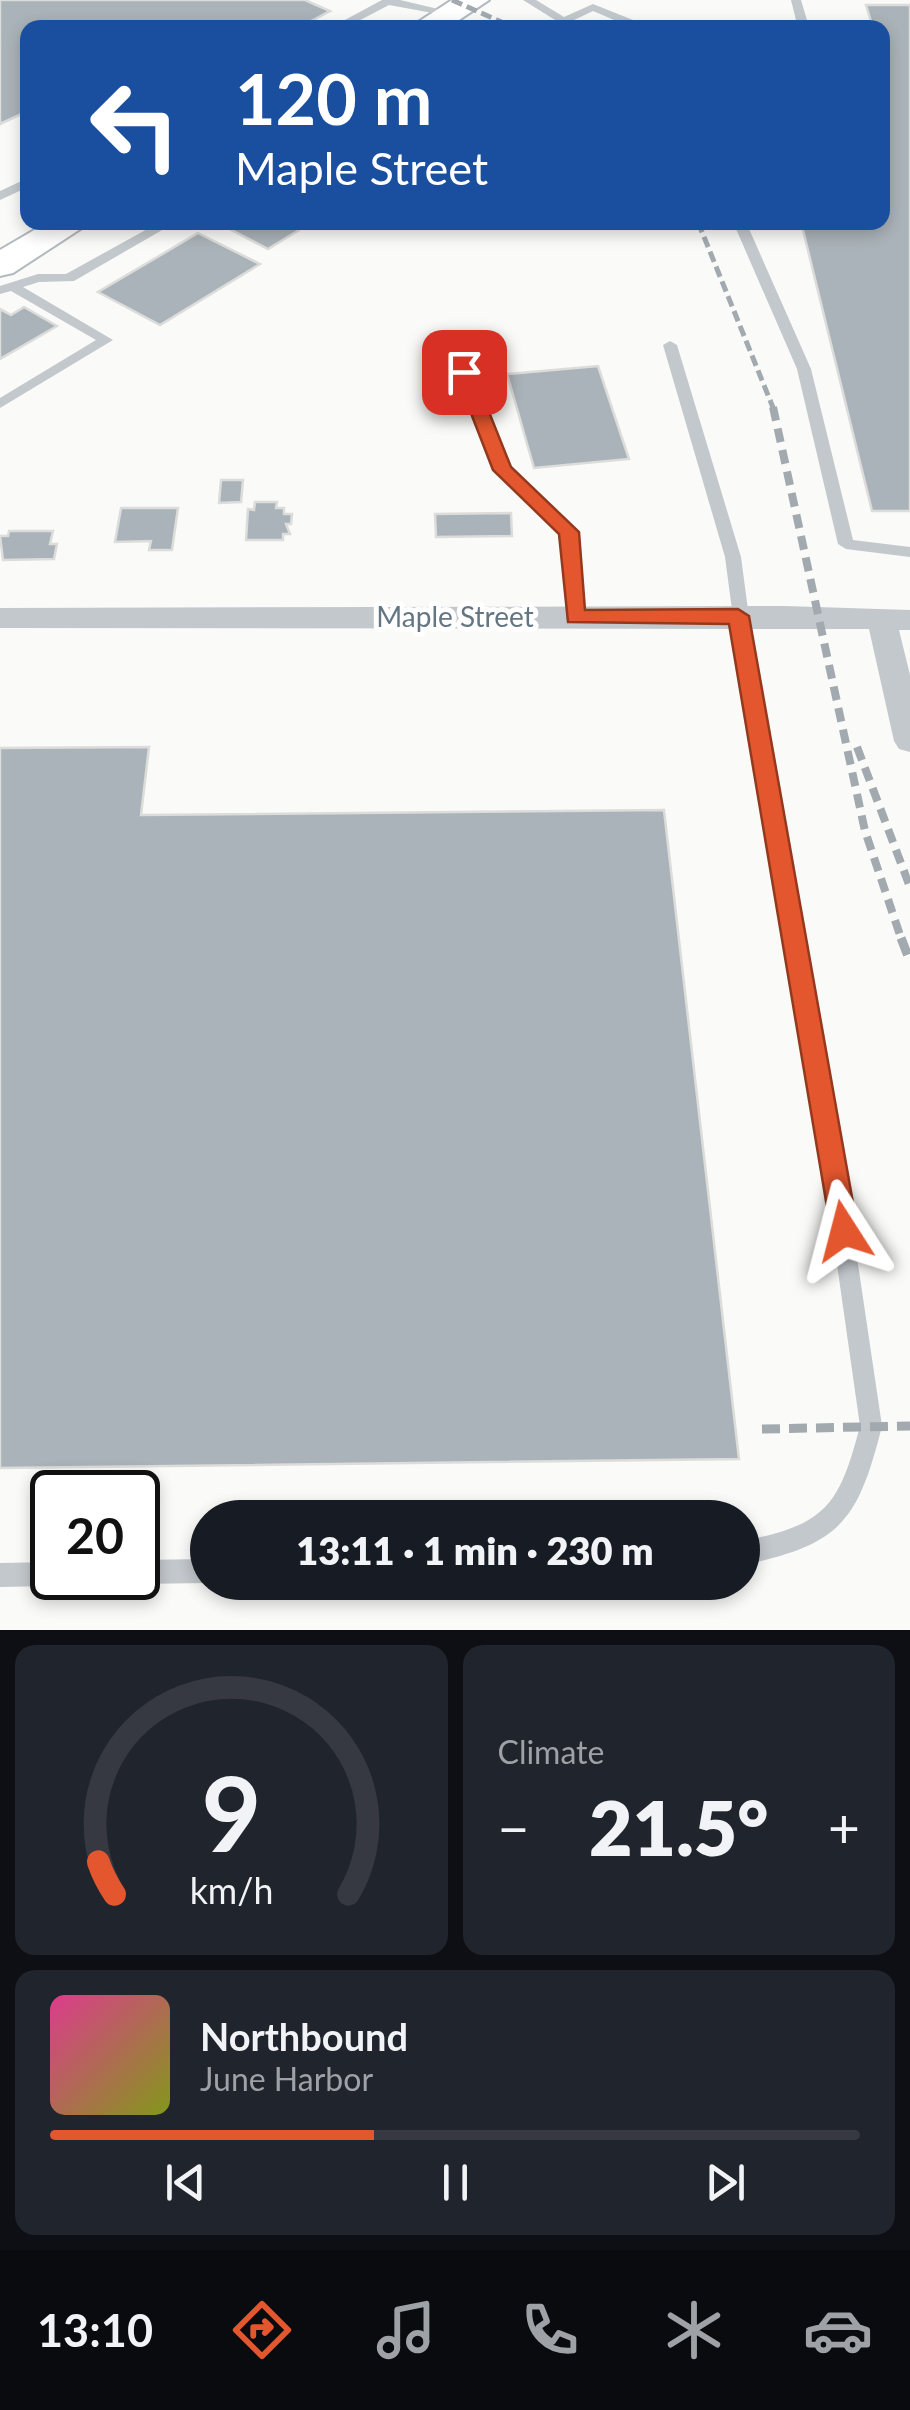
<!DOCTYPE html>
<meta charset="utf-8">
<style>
:root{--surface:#171b24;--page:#20242c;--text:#f1f3f6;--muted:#9ea1a6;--line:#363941;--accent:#e4572e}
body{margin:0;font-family:Lato,sans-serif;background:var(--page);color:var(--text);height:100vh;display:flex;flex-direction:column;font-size:38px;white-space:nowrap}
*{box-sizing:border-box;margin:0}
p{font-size:32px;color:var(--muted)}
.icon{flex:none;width:55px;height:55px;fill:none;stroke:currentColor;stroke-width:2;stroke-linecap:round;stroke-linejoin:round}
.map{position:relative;height:1630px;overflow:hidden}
.side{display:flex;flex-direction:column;gap:15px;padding:15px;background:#0d0f14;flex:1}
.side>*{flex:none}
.top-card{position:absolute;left:20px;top:20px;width:870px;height:210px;border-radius:20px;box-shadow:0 5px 15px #0003;background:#1a4fa0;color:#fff;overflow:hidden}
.speed{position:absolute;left:30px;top:1470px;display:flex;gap:20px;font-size:50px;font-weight:700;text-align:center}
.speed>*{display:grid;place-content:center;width:130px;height:130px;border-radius:50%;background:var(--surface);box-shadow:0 5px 15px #0003;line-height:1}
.speed .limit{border:5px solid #111;border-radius:15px;background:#fff;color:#111}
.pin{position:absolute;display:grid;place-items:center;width:85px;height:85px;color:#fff;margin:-42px;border-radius:20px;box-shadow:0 5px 15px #0006}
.me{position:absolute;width:110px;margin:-55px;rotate:351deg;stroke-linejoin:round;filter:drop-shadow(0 0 8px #0008)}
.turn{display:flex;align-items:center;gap:35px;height:210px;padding:0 50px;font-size:45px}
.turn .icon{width:130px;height:130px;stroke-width:2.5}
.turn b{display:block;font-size:70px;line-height:85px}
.big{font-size:75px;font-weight:800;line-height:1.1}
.side .tile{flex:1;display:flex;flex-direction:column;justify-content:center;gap:15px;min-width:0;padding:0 35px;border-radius:20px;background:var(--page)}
.side .dial{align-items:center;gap:0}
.dial svg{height:260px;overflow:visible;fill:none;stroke:var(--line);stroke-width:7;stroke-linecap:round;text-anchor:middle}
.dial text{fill:var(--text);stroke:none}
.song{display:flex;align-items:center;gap:30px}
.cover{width:120px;height:120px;border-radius:15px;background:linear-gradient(135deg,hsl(330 70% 55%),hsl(70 70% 35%))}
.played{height:10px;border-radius:5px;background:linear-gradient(90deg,var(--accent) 40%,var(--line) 40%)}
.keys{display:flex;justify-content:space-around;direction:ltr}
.heat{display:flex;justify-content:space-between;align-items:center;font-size:55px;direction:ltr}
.side .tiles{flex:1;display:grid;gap:15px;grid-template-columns:1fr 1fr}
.tile:last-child{grid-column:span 2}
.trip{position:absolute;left:190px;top:1500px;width:570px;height:100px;border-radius:50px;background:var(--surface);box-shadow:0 5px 15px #0003;font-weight:800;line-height:100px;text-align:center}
.menu{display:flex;height:160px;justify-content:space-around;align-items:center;background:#090b0e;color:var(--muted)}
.menu .icon{width:70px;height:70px}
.menu .on{color:var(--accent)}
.menu b{font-size:45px;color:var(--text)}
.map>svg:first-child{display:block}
.building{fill:#aab3b9;stroke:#dcdcda;stroke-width:2.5}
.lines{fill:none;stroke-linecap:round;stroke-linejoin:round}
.secondary-casing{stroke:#b3babf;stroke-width:4}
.service{fill:#c3c8cc;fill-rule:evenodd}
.minor{fill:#c3c8cc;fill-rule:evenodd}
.secondary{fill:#fff;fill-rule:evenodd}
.rail-far2{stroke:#a2aab0;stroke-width:5;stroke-dasharray:11 5;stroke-linecap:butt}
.rail-far1{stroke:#a2aab0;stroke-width:8;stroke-dasharray:14 8;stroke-linecap:butt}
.rail{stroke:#a2aab0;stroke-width:9;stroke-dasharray:18 9;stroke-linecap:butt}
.route{fill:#e4572e;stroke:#94391e;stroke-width:2.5}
.labels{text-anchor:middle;stroke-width:10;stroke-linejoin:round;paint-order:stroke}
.street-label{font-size:28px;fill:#657683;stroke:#fff}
</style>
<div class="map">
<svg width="910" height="1630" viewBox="0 0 910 1630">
<rect width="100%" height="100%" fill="#fafaf8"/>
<path class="building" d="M0,0H305L330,11L298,28H28V111L0,124Z
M866,5H910V511H872L801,222H882V28H873Z
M216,222H312L268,249Z
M198,233L260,264L160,325L98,292Z
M24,307L57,326L0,359V309L11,315Z
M598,366L629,459L534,468L507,374Z
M221,480H243L241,502L219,503Z
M255,502H277L276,508H284V514H292L291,524H286L290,534H283V540H246L248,509L254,510Z
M121,508H178L172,550H149L151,541L115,542Z
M511,513L512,536L436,537L435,514Z
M9,531H53L50,544H57L54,559L3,560L0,536H8Z
M149,747L141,815L664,810L739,1459L0,1468V748Z"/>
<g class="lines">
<g class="secondary-casing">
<path id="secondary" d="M452,0H489L447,28H409Z
M48,222H91L13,273L0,276V250Z"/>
</g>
<path class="service" d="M382,0H400L455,13L449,16L389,5L345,28H330Z
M523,0H536L564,17L593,4L638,22L797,24L791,0H801L809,27L633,28L593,11L572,21L577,25L575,27L568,28Z
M28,178V187L0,200V191Z
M160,222H176L74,281L39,282L23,287L113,340L0,408V398L96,340L11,291L0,294V286L38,274H66Z
M733,222H746L811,369L853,540L910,547V557L846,549L838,544L797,369Z
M670,341L677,345L741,557L766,746L831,1082L882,1426C858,1521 841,1545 742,1565V1541C826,1525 839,1506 860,1426L811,1082L750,746L725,557L663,345Z
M464,368L471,372L509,468L577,532L583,617L581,621H569L567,617L561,534L495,470L457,372Z
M208,1559V1583L138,1584L128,1578H138V1560Z
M52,1562V1578H62L60,1582L52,1586L0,1587V1563Z"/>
<path class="minor" d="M785,606L910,610V630H899L910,675V752L899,749L894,741L869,629L0,628V608Z"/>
<use href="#secondary" class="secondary"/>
<path class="rail-far2" d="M452,0L515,28
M698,222L774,410"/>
<path class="rail-far1" d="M773,407L865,831L902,941
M857,747L910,887"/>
<path class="rail" d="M901,938L910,961
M762,1429L910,1426"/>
</g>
<path class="route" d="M464,367L473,372L511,467L579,532L585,610L738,609L749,616L858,1231L854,1240L844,1243L835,1240L831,1231L729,624L568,622L559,534L493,470L455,372Z"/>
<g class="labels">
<g class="street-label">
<text x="455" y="627">Maple Street</text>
</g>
</g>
</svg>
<div class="speed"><div class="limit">20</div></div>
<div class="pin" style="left:464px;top:372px;background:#d93025"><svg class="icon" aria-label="arrive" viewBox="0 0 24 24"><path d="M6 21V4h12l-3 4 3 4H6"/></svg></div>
<svg class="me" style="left:844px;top:1231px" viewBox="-20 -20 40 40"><path d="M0-17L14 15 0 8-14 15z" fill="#e4572e" stroke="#fff" stroke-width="4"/></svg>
<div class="trip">13:11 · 1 min · 230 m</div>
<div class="top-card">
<div class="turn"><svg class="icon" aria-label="left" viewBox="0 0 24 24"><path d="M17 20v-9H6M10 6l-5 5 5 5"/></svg><div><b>120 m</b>Maple Street</div></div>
</div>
</div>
<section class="side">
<div class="tiles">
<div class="tile dial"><svg viewBox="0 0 100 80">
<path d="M14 69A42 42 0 1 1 86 69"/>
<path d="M14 69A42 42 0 0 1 9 59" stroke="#e4572e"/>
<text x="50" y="56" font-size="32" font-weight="700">9</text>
<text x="50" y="72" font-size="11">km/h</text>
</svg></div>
<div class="tile"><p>Climate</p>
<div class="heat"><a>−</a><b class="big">21.5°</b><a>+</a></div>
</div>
<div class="tile">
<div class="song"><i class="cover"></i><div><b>Northbound</b><p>June Harbor</p></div></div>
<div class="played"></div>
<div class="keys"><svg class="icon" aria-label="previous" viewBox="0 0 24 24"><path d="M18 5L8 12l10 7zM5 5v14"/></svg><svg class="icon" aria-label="pause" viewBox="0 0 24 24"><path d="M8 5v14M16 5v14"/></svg><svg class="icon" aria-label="next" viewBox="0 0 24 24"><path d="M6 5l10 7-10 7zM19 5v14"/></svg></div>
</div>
</div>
</section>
<nav class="menu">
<b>13:10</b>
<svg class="icon on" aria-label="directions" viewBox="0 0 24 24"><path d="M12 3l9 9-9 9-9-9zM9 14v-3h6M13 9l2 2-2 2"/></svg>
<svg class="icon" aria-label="music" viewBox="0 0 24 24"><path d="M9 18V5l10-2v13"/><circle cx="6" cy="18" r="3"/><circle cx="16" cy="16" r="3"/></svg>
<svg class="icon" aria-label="phone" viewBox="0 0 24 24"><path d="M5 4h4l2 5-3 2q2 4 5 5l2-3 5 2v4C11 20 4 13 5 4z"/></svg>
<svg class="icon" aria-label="climate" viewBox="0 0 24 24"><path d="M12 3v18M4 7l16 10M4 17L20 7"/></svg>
<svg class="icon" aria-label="car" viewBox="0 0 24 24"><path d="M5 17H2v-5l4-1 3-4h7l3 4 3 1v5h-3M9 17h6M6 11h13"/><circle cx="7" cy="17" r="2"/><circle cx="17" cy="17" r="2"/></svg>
</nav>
